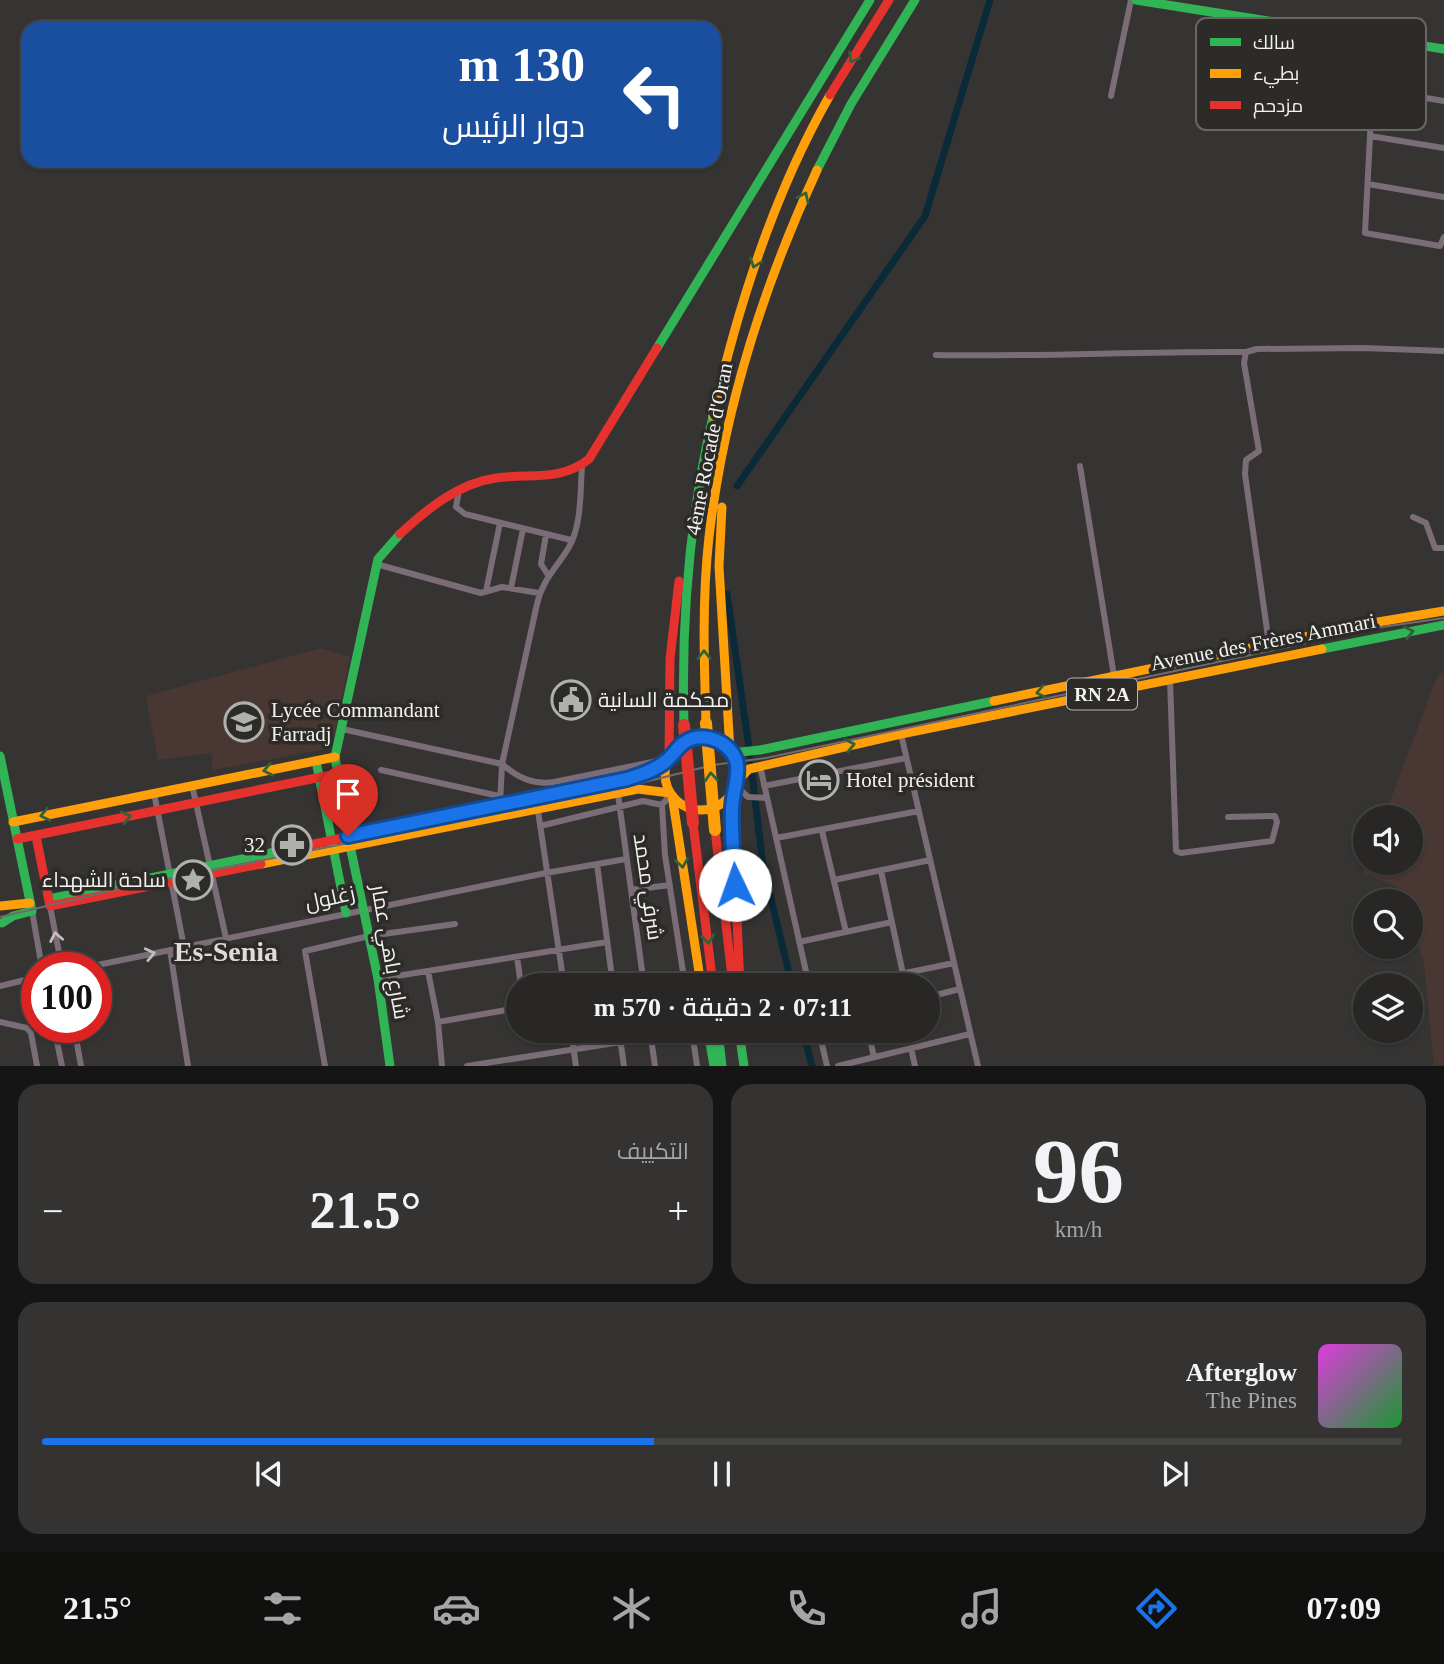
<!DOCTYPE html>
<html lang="ar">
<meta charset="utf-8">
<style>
:root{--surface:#282726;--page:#343332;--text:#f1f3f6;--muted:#a5a5a7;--line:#444443;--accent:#1a73e8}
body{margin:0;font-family:"Times New Roman",Cairo,serif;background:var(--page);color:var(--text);direction:rtl;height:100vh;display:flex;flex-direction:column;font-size:26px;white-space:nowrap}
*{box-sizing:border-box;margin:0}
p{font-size:23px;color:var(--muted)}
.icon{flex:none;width:38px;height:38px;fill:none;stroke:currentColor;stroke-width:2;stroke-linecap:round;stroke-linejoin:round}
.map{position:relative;height:1066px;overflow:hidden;direction:ltr}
.panel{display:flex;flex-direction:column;gap:18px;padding:18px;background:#161515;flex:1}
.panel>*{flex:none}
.banner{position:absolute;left:21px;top:21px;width:700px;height:147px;border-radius:21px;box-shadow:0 2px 5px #0004,0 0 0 2px var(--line);direction:rtl;background:#1a4fa0;color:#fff;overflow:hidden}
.tools{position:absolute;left:1353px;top:805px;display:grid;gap:14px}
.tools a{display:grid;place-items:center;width:70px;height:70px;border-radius:50%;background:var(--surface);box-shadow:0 2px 5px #0004,0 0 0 2px var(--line);font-size:35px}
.speed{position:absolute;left:21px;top:952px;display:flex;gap:14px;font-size:35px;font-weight:700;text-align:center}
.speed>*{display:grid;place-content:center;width:91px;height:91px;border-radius:50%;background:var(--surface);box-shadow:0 2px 5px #0004,0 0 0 2px var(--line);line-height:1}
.speed .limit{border:10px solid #d22;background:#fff;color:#111}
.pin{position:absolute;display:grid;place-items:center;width:60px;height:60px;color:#fff;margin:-72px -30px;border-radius:50% 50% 50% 0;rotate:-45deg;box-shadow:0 0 7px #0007}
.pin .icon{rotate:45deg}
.me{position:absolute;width:77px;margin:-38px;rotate:357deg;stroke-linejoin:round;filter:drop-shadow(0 0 5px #0008)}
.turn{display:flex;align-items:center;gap:24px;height:147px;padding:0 21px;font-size:32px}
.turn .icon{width:91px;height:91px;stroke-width:2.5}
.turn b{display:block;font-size:49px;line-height:60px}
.big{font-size:52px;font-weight:600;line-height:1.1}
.panel .card{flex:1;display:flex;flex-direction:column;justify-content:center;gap:10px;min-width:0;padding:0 24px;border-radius:21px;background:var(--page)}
.panel .dial{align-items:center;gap:0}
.dial b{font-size:91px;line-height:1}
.song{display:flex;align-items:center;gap:21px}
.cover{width:84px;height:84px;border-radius:10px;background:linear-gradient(135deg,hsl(300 70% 55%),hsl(130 70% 35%))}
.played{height:7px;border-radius:4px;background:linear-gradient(90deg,var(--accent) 45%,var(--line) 45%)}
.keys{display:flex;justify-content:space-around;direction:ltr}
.heat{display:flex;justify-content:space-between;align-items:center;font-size:38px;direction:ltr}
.panel .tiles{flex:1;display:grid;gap:18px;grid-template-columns:1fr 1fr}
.card:last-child{grid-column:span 2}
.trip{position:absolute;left:506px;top:973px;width:434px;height:70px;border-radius:35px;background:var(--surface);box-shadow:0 2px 5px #0004,0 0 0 2px var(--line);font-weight:600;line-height:70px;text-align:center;direction:rtl}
.tabs{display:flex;height:112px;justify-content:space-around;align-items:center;background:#10100f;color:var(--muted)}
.tabs .icon{width:49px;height:49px}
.tabs .on{color:var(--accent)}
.tabs b{font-size:32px;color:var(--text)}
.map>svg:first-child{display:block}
.education{fill:#483733}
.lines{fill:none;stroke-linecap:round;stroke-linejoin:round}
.canal{stroke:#0a2a38;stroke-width:7}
.street{stroke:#7a6d77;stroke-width:6}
.fast{stroke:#30b455;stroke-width:9}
.slow{stroke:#ff9f0a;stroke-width:9}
.jam{stroke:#e5322d;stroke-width:9}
.tram{stroke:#706a6e;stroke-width:2}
.slow-bridge{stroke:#ff9f0a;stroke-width:12}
.jam-bridge{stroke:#e5322d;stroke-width:12}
.oneway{stroke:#2e623a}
.oneway2{stroke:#c3bdc0}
.route-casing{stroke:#114b97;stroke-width:18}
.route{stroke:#1a73e8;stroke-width:12}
.labels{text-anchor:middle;stroke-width:7;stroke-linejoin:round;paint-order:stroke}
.shield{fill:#2c2b28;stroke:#b7b6b4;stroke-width:2}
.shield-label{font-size:19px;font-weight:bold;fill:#f3f2f0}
.street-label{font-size:21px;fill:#f3f2f0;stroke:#2c2b28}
.poi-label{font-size:21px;fill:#f3f2f0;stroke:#2c2b28;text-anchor:start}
.district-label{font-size:28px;font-weight:bold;fill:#dedbd8;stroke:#2c2b28}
.key{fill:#2c2b28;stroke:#686764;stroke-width:2}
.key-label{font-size:19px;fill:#f3f2f0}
</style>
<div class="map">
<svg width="1444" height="1066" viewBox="0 0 1444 1066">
<rect width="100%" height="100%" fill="#353433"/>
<path class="education" d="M321,648L350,657L332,748L213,770L211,753L158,760L146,696Z
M1444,671V1065L1434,1066L1424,962L1411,923L1410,901H1403L1398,887L1363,873L1367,863H1410V817H1384L1437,677Z"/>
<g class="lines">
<path class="canal" d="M737,486L925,216L990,0
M727,594L750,755
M751,765L763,866L792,985
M803,1031L812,1066"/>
<path class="street" d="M1375,38L1365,233L1440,246L1444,237
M1373,89L1444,101
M1111,96L1131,0
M1370,136L1444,148
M1368,184L1444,197
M936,355C1039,357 1142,351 1246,352
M1080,466L1114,676
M459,490L456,507L465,514L571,540
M1413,517L1426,523L1435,548H1444
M546,535L541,564L548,575
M376,564L481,593L502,587L539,593
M511,588L523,529
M486,591L500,523
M1269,644L1245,474L1246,460L1259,451L1244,363L1246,352L1257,349L1363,348L1444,351
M1170,680L1176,851L1181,853L1272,841L1277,822L1275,816L1228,817
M342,729L502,764C518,778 533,785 554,782L667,759
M901,734L978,1066
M760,766L809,985
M381,770L499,796
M192,785L226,938
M736,786L748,797L767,798
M764,786L906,758
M154,793L184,947
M618,794L644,985
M671,794L662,805L665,855L685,985
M500,804L502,764L537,604C543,578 557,568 569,547C582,524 580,492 582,466
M538,811L564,985
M540,826L643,801L662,805
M822,831L846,932
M776,838L919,811
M597,864L613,985
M881,871L903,974
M834,880L930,860
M631,890L670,885
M50,906L62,968
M32,911L42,968
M799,942L892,922
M170,950L188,1066
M517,957L521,985
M83,968L546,873L626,859
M428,971L438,1022L442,1066
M378,979L607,942
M847,985L954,963
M0,986L37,977
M928,997L960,989
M0,1022L27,1028L31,1033L37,1066
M438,1022L518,1008
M54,1027L62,1066
M74,1027L81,1066
M571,1031L576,1066
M619,1031L624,1066
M650,1031L655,1066
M692,1031L697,1066
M819,1031L827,1066
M868,1031L874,1057
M911,1048L915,1066
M325,1066L305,951L369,936L455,924
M467,1066L621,1042
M838,1066L970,1034"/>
<path class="fast" d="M1136,0L1444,49
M817,170L851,104L915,0
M657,348L870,0
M1322,649L1444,625
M684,725C681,620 689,519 713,416
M731,753L760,750L994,701
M0,756L32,911L13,916L2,923
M316,761L346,913
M49,899L309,845
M708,1031L714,1066
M718,1031L722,1066
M739,1031L744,1066
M390,1066L378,979L348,836L335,757L378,559L400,534"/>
<path class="slow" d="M713,416C738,305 773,195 830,95
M722,507L719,566L730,751
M994,701L1372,623L1444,611
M706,723C704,661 702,598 709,537C724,408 763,287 817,170
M665 774a36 36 0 1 1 72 0a36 36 0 1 1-72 0Z
M737,781L749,769L901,734L1322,649
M672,795L701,985
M13,822L335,757
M261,864L638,789L670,793
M0,906L30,903"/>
<path class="jam" d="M830,95L889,0
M400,534C427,509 459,483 496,478C530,473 560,482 589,459L657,348
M669,758L670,659L679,581
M735,788L732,810L740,985
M693,823L713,985
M715,830L733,985
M36,836L50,906L261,864
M17,839L336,774
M309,845L627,779L668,760"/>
<path class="tram" d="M0,917L110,891L617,789L713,765L766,758L1382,627L1444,618"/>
<path class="slow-bridge" d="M706,723L715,830"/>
<path class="jam-bridge" d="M684,725L693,823"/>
</g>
<defs><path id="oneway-chevron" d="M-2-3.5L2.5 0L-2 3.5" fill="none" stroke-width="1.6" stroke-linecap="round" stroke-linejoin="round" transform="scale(1.75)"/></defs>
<g class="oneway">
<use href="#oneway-chevron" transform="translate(853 58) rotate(122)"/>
<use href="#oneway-chevron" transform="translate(804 197) rotate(-65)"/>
<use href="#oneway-chevron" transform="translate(755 263) rotate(109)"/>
<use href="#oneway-chevron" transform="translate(1409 632) rotate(-11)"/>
<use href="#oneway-chevron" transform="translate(704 655) rotate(-90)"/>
<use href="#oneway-chevron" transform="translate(1041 692) rotate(168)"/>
<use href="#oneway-chevron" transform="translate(850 745) rotate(-13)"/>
<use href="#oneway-chevron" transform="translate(268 770) rotate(169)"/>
<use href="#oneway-chevron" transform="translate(711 777) rotate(-95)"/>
<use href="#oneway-chevron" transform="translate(45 815) rotate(168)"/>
<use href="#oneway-chevron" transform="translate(126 817) rotate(-13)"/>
<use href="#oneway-chevron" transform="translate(682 863) rotate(81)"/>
<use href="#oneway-chevron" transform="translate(708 939) rotate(83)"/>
</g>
<g class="oneway2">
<use href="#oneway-chevron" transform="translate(56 937) rotate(-101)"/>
<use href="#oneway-chevron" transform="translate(150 954) rotate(-12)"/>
</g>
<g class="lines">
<g class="route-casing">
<path id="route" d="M348,836L627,779C640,775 656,770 666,761C676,753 679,742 694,738C703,736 712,738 720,742C750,760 732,784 732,810C731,835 734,860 735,885"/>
</g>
<use href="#route" class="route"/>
</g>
<defs>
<g id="civic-ring" transform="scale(2.0125)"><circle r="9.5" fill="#2c2b28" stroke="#b0b0ae" stroke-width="1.5"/><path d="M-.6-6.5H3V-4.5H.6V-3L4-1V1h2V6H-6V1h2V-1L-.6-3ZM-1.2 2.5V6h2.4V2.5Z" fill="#b0b0ae"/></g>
<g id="school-ring" transform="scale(2.0125)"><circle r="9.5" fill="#2c2b28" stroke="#b0b0ae" stroke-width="1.5"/><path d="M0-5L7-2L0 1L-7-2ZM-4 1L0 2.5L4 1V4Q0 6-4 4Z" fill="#b0b0ae"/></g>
<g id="hotel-ring" transform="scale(2.0125)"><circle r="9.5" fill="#2c2b28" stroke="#b0b0ae" stroke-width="1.5"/><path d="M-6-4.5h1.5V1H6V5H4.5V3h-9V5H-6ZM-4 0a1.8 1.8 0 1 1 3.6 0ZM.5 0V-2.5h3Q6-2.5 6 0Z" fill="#b0b0ae"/></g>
<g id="pharmacy-ring" transform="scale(2.0125)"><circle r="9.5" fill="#2c2b28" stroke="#b0b0ae" stroke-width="1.5"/><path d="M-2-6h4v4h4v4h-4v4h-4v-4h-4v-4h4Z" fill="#b0b0ae"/></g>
<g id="sight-ring" transform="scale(2.0125)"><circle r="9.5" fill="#2c2b28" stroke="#b0b0ae" stroke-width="1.5"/><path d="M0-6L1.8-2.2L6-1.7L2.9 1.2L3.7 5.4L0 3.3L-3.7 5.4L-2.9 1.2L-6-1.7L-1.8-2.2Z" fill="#b0b0ae"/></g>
</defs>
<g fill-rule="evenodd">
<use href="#civic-ring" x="571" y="700"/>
<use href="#school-ring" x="244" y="722"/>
<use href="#hotel-ring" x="819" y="780"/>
<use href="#pharmacy-ring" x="292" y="845"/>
<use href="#sight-ring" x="193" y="880"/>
</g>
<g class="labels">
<rect class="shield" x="1067" y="678.5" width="70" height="31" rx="5"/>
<g class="shield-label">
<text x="1102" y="701">RN 2A</text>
</g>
<g class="street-label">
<text transform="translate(709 449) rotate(-79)" y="7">4ème Rocade d'Oran</text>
<text transform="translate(1263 642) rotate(-11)" y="7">Avenue des Frères Ammari</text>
<text transform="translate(648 887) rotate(82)" y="7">شرفي محمد</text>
<text transform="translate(330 898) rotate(-12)" y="7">زغلول</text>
<text transform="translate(390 952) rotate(80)" y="7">شارع باهي عمار</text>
</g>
<g class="poi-label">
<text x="598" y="707">محكمة السانية</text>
<text x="271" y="717">Lycée Commandant<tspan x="271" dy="24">Farradj</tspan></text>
<text x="846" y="787">Hotel président</text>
<text x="265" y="852" text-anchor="end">32</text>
<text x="166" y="887" text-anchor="end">ساحة الشهداء</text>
</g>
<g class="district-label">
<text x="226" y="961">Es-Senia</text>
</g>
</g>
<rect x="1196" y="18" width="230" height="112" rx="10" class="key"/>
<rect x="1210" y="38" width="31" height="8" fill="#30b455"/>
<rect x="1210" y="69" width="31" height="9" fill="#ff9f0a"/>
<rect x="1210" y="101" width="31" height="8" fill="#e5322d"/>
<g class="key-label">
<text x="1253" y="49">سالك</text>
<text x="1253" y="80">بطيء</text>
<text x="1253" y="112">مزدحم</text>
</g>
</svg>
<div class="tools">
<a><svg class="icon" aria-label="sound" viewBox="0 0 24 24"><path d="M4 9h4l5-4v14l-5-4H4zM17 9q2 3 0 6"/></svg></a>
<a><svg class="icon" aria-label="search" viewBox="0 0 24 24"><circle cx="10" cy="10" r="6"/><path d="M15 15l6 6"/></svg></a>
<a><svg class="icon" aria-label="layers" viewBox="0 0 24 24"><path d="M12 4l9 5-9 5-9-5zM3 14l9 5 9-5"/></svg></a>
</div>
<div class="speed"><div class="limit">100</div></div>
<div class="pin" style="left:348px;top:836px;background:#d93025"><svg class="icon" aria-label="arrive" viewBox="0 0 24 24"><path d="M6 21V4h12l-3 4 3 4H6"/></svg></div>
<svg class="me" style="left:735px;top:885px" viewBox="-20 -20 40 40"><circle r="19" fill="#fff"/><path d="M0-13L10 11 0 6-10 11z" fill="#1a73e8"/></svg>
<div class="trip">07:11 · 2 دقيقة · 570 m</div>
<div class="banner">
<div class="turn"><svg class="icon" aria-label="left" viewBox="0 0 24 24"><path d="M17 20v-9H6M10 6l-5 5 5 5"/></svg><div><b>130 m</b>دوار الرئيس</div></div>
</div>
</div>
<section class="panel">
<div class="tiles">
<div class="card dial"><b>96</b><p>km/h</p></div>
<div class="card"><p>التكييف</p>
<div class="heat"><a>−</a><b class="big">21.5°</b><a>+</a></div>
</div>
<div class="card">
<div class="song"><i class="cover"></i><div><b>Afterglow</b><p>The Pines</p></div></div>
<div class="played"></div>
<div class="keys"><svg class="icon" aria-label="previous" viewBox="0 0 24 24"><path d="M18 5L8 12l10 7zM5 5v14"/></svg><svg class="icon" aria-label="pause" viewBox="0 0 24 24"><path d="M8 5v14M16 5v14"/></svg><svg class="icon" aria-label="next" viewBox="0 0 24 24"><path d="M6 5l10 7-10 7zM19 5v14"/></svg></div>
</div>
</div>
</section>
<nav class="tabs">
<b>07:09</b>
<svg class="icon on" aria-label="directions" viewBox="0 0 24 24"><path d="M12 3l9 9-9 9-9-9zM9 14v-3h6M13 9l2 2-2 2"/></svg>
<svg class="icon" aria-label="music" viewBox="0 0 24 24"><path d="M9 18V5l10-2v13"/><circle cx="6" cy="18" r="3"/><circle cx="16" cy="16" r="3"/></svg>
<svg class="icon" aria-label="phone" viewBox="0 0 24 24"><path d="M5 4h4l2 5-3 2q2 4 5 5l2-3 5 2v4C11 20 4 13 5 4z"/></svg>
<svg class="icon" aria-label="climate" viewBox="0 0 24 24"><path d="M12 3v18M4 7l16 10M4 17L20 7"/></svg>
<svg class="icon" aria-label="car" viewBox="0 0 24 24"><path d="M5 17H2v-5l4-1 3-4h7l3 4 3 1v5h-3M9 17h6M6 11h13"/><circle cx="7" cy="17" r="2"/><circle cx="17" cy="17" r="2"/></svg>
<svg class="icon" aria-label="filters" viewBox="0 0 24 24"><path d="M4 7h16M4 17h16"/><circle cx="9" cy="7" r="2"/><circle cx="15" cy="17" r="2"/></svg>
<b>21.5°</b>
</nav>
